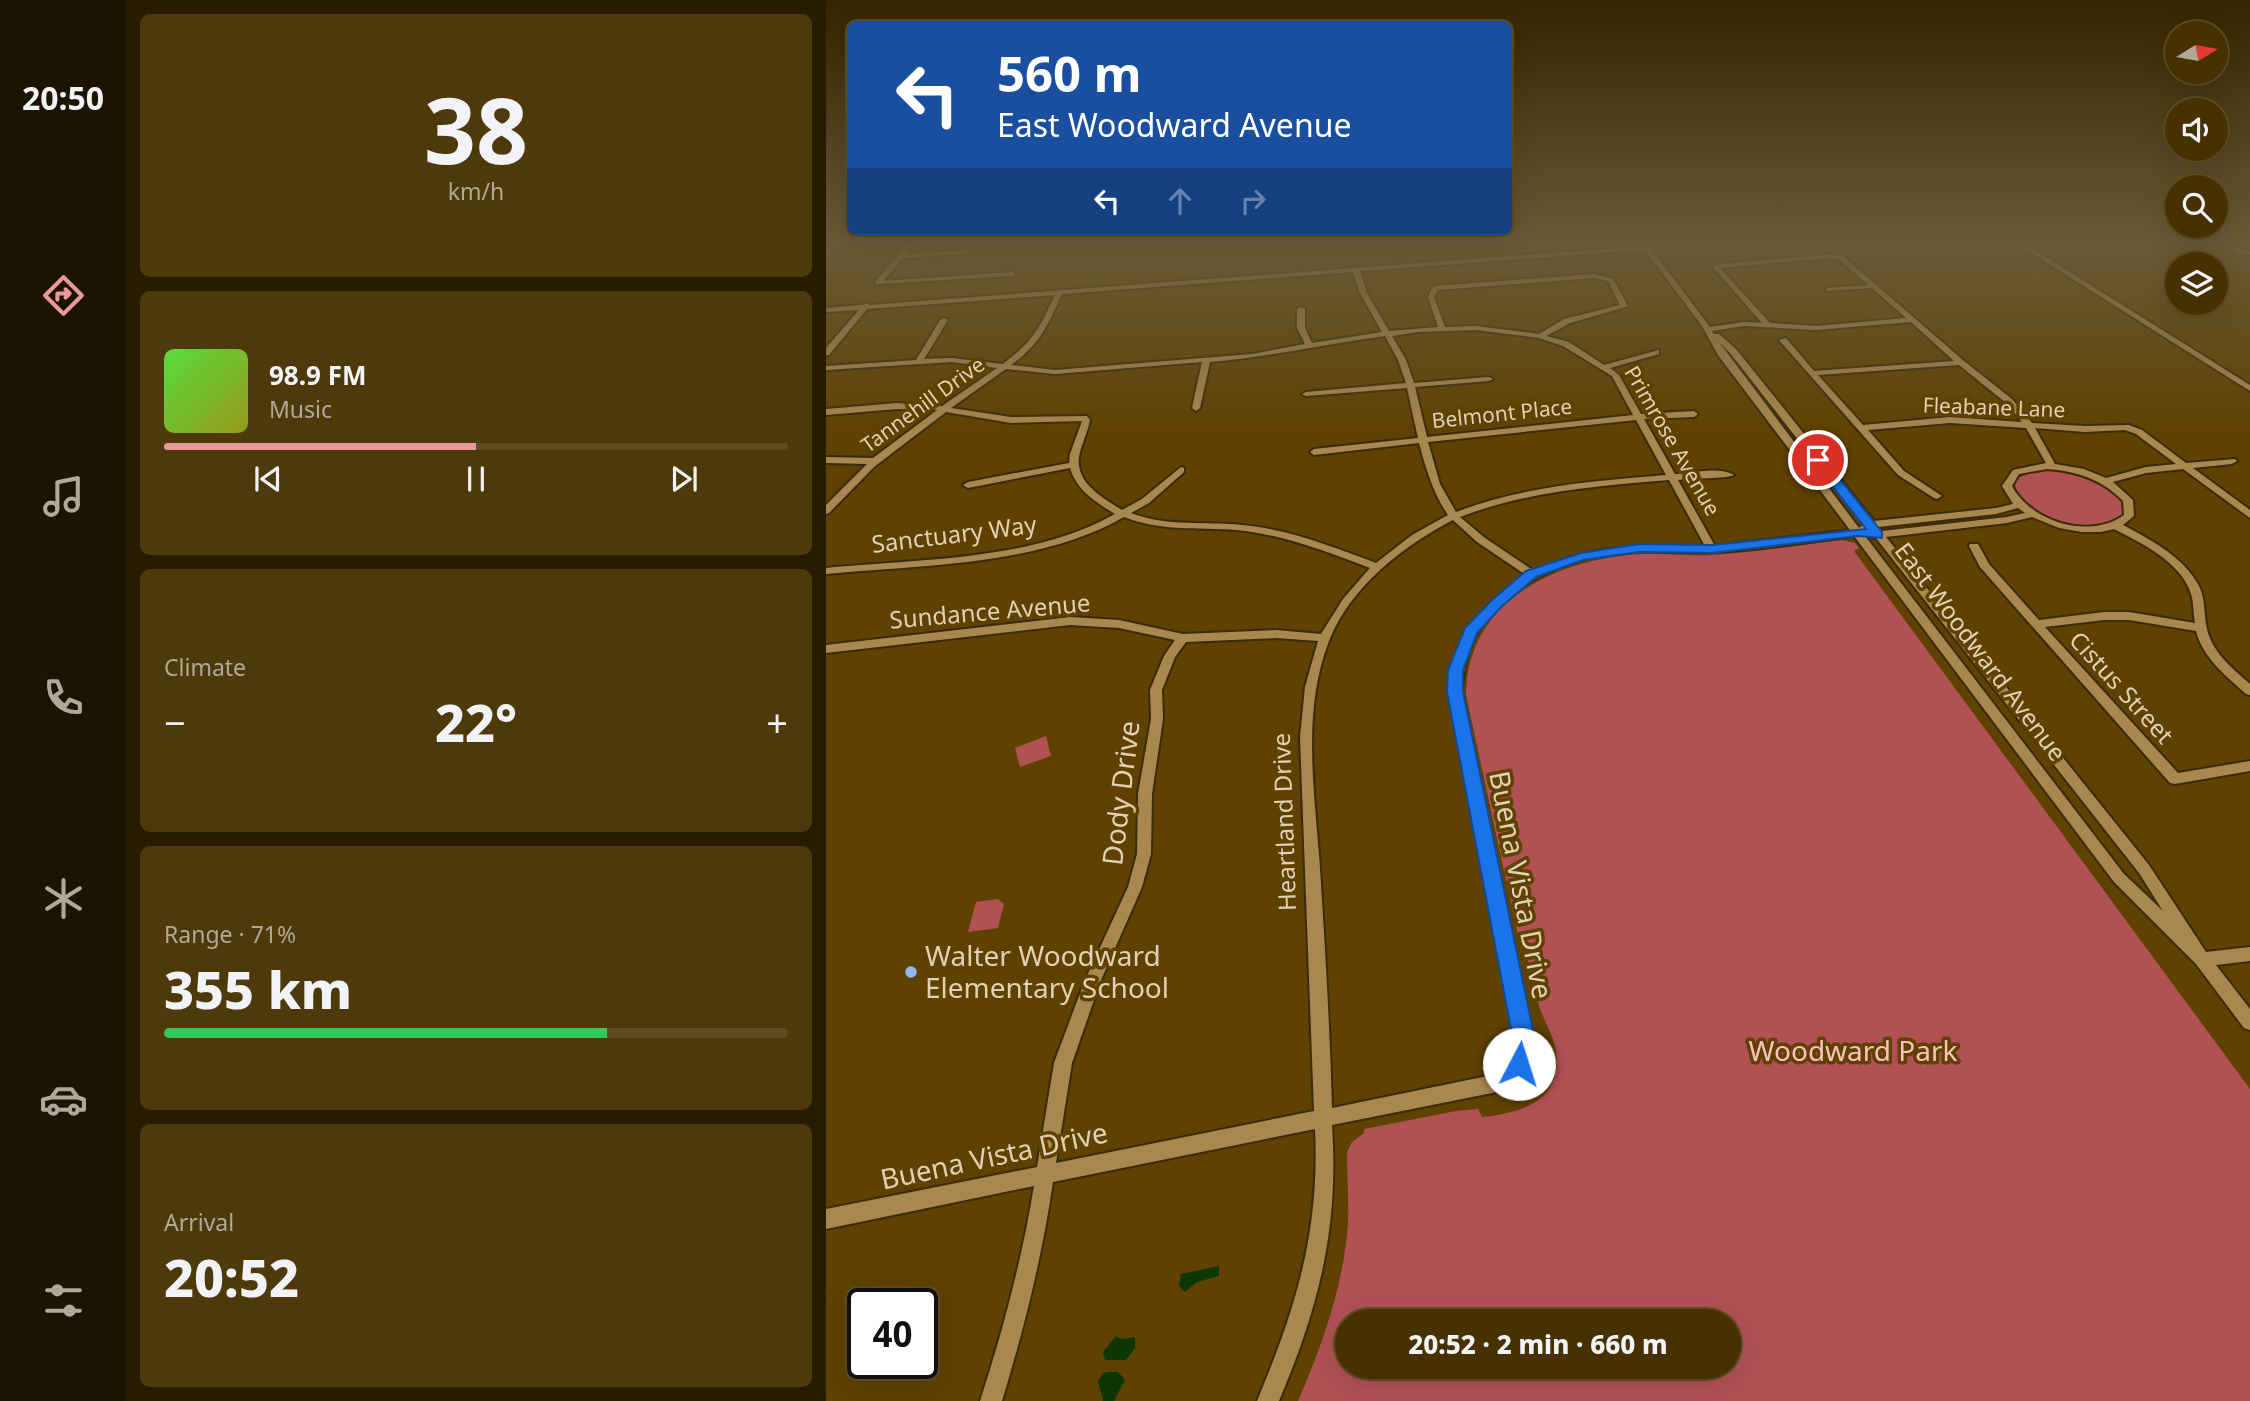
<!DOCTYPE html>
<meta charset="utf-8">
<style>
:root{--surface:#473100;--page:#4e390a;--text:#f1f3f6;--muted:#b0a999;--line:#5f4c22;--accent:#e69b98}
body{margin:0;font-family:"Noto Sans",sans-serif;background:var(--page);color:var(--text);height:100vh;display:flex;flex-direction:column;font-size:26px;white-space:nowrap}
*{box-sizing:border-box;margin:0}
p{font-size:23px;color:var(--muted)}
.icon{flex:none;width:38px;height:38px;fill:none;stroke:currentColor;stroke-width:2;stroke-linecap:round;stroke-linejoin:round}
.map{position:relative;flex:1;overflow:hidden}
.side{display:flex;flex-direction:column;gap:14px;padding:14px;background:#271b00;width:700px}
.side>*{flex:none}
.top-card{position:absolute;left:21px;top:21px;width:665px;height:214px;border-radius:10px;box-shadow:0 7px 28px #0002,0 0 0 2px var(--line);background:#1a4fa0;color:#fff;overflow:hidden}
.needle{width:46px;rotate:79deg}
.tools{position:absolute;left:1339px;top:21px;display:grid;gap:14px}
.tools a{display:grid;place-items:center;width:63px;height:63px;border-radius:50%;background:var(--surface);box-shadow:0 7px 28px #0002,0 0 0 2px var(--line);font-size:35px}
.speed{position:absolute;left:21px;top:1288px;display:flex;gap:14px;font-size:35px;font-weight:700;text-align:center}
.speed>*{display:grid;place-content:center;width:91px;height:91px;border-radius:50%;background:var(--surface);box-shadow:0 7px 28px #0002,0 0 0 2px var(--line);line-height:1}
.speed .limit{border:4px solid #111;border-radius:10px;background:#fff;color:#111}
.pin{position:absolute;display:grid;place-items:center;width:60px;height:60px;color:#fff;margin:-30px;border:4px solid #fff;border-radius:50%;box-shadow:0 2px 7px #0007}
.me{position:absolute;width:77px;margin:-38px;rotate:5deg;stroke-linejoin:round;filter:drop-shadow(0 0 5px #0008)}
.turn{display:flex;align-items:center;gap:24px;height:147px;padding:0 35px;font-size:32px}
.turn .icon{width:91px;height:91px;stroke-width:2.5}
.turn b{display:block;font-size:49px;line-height:60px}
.lanes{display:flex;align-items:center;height:66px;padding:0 35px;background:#0003;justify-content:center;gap:35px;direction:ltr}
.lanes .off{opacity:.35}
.big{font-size:52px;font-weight:800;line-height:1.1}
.side .card{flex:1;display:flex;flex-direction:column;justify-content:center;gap:10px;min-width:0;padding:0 24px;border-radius:10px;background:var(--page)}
.side .dial{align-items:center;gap:0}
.dial b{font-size:91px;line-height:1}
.song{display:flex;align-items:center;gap:21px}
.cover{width:84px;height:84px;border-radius:10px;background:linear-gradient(135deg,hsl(110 70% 55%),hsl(60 70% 35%))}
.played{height:7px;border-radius:4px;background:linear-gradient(90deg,var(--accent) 50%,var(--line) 50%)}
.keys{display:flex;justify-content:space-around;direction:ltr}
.heat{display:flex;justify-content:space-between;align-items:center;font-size:38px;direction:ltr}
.charge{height:10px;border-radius:5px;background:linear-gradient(90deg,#34c759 71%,var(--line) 0)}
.trip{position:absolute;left:509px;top:1309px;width:406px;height:70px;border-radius:35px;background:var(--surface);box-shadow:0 7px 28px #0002,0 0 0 2px var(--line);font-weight:800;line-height:70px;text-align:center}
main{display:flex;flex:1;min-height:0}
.dock{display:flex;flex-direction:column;width:126px;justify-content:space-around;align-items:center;background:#1c1400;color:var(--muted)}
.dock .icon{width:49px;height:49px}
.dock .on{color:var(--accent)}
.dock b{font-size:32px;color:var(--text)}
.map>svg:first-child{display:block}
.green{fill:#b05154;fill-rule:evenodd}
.water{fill:#0e3604}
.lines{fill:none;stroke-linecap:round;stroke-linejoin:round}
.minor-casing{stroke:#3b2a0c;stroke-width:4}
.minor{fill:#a98850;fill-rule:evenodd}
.route{fill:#1a73e8;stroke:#114b97;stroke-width:2}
.poi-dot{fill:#8fb8fd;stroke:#5f4100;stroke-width:2.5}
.labels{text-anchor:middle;stroke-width:7;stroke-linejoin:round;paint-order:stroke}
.far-street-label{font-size:21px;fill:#e1d0b4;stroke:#5f4100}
.street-label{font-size:24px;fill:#e1d0b4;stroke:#5f4100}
.near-street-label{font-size:28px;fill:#e1d0b4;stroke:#5f4100}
.near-poi-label{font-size:28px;fill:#e1d0b4;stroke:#5f4100;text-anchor:start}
.near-park-label{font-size:28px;fill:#fec0bf;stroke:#5f4100}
</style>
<main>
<nav class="dock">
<b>20:50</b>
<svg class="icon on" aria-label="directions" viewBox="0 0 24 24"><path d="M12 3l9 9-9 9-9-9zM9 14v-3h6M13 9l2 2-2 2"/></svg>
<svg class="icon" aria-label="music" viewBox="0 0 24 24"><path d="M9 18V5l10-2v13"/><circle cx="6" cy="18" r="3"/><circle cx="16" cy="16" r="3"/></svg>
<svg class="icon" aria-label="phone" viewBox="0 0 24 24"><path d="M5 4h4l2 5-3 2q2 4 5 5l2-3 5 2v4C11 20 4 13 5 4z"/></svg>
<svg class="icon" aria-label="climate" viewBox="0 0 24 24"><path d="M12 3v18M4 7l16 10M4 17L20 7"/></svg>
<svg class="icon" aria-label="car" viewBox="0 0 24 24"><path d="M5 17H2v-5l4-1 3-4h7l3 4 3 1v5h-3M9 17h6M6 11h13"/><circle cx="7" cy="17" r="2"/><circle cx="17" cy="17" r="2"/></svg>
<svg class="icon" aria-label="filters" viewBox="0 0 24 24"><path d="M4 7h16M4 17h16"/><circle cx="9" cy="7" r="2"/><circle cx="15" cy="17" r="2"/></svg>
</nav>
<section class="side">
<div class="card dial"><b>38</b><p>km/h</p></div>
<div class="card">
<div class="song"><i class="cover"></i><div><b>98.9 FM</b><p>Music</p></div></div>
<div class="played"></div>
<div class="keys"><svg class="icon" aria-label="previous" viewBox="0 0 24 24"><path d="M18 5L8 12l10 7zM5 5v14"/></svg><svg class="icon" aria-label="pause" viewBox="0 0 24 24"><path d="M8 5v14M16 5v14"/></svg><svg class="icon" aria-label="next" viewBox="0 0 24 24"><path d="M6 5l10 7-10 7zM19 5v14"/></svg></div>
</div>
<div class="card"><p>Climate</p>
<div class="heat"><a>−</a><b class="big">22°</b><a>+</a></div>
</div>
<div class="card"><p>Range · 71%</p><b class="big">355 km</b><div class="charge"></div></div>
<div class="card"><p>Arrival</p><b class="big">20:52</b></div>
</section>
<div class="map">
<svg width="1424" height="1401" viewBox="0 0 1424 1401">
<rect width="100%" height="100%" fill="#5f4100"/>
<path class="green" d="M1231,469C1258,475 1280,482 1298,502L1297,516C1276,534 1234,527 1211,513C1204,509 1197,501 1190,495L1189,480L1208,470Z
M1016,540L1029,543L1033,548L1028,551L1424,1089V1401H472C496,1346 518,1284 522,1223C523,1200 521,1175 521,1152L526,1142L538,1133V1129L630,1111L652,1109L656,1117C695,1113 737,1101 730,1052C728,1036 718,1021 713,1006C707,987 704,967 699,948L695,949L640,695C641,600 731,559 815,554C838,553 861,556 884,555C928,553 972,545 1016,540ZM522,1321H903V1367H522Z
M220,736L225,756L194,767L189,748Z
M172,899L178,904L172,928L142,932L150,902Z"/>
<path class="water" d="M393,1266V1276L371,1282L359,1292L353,1286L355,1274Z
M290,1336L296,1339L309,1337V1348L300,1360H279L277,1352Z
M283,1372H292L299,1380L288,1401H277L272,1381L277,1373Z"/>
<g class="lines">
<g class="minor-casing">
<path id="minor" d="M9,242H16L0,258V252Z
M82,242H89L80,254L142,250L145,252L142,254L77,258L57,281L187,272L190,274L187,276L49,284V282Z
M813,242H819L822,246L897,242L825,249L884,327L918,322L936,323L887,267V265L1005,254L1018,257L1138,361L1186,399L1206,423L1259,426L1303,425L1316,430L1360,463L1409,459L1411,461L1406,464L1367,468L1424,510V518L1357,469L1320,473L1287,482L1307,500L1308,516L1297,525C1325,540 1358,557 1373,586C1379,598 1378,611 1380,624C1384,651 1405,667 1424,684V695L1420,694C1400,676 1377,658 1370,631L1303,620H1278L1219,627L1352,773L1424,761V771L1349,784L1344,783L1154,567L1143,546L1144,544H1152L1163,564L1213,620L1278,612H1303L1369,623C1367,612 1368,601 1364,591C1353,561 1315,543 1288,529L1275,532H1256L1233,528L1206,517L1181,523L1060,537L1323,865L1380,952L1424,947V961L1390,965L1424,1009V1030L1418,1028L1370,964L1288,882L1028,536C980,542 932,550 884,552C856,553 827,550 799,552C742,557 679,584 650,635C640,653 638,672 635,692L706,1040C702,1060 697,1082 676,1091L506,1125C513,1229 493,1306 453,1401H431C470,1308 494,1231 489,1129L227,1182C216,1257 198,1329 176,1401H154C177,1331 196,1259 208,1186L0,1229V1209L211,1167L228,1063L259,980L302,887L311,854L312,794L325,719L324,690L338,656L349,640L293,628L244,625L0,653V645L244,617L293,620L357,634L450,630L495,634L517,599L544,568C504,553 463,537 420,531C379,526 338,533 298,517C212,566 96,565 0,574V568C93,559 206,561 289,514C270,502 251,491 244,468L142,488L137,485L142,482L243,463L244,454L256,421L185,423L120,412L48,467L3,513L0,514V505L41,464L0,463V457L47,458L111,410L71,409L0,415V409L71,403L116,406L171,368L126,362L0,370V366L90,360L114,320L118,318L122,320L98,359L126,358L177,364C208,340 213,329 229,295L41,309L3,355H0V348L33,310L0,312V308L37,305L41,303L44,305L816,246ZM819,250L876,326L892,355L1024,530L889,546L852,480C864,478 901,479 908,475C893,466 866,473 849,474L818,419L868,417L872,414L868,411L815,414L793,375L784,368L833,354V350L778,365L743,342L720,336L744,323L800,307L802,306L787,279L769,274L609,286L606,288L602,297L612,327L563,331L541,293L534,271ZM1005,258L1014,260L1042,285L1002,288L1000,289V291L1046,288L1080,318L990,326L944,323L894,268ZM527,272L534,293L556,332L486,343L479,328V309L475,307L471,309V328L479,344L426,354L229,370L185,365C215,343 221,326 236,294ZM769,278L782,281L794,305L738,319L713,334L650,326L619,327L608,297L612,290ZM1085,322L1128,361L988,371L960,338L953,340L1072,475L1108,498L1111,499L1116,496L1078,471L1042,430L1124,423L1200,428L1220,463L1187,470L1176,486L1187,504L1170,508L1048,521L910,349L893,334H888L886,331L918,326L990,330ZM650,330L713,338L737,346L786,376L807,415L601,437L589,387L663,381L667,379L663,377L588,383L580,360L566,336L592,332ZM559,336L572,360L580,383L480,392L476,394L480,396L581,388L592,438L488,449L484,452L488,455L593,443C600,469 607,493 622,515L586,535L550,563C507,547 462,529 416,525C379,521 341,527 305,513L323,503L358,472V468L355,467L316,499L296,510C275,497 246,481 254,452C257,441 262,431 264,420L261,416L185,417L125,408L180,369L229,374L376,362L366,408L370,411L374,408L384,362C443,357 500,344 559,336ZM893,342L904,353L1038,524L1033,528ZM1133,365L1180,403L1196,422L1124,417L1037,425L992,375ZM810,420L840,475C768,481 698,486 630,512L614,484L602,442ZM1209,428L1259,432L1299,430L1310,434L1350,464L1320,467L1280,478L1258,469L1229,464ZM1221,469C1250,471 1276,479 1297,501L1298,515C1264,540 1205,522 1186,486L1193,474ZM843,480L879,546C813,547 771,542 708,571L659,538L634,517C702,491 772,486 843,480ZM1192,508L1199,513L1181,517L1056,531L1052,527L1170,514ZM627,520L651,542L700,575C651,608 632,634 623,692L690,1040L685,1060L671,1074L506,1108C504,1028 499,948 494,868C489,794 475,712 503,641C524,587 577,546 627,520ZM1039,536L1050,538L1313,873L1337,911L1298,874ZM450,638L492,641L479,687L474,737L488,1111L230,1163L246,1063L275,980L316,887L325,854L326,794L337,719L336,690L349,657L360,642Z
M1188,242H1196L1424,385V391Z
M1378,242H1390L1424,251V255Z"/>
</g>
<use href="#minor" class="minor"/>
</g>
<linearGradient id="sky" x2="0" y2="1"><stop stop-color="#342400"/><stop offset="0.55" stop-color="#695a37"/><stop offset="1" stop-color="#695a37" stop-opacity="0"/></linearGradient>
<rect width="1424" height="439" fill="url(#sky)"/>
<path class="route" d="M992,456L996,457L1056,532V538L1032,536L886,553L813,552L757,560L710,577L675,607L651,633L637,670V692L709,1040L700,1072L693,1075L685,1072L682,1064L687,1040L621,692L622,670L639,628L665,601L700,571L755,553L813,544L886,545L1040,529L986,460Z"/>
<circle class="poi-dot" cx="85" cy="972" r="7"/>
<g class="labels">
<g class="far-street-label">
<text transform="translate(97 405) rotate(-36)" y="7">Tannehill Drive</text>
<text transform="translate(1168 408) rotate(2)" y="7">Fleabane Lane</text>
<text transform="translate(676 414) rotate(-6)" y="7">Belmont Place</text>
<text transform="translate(846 441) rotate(60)" y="7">Primrose Avenue</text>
</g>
<g class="street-label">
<text transform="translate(128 535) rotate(-7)" y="8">Sanctuary Way</text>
<text transform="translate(164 612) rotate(-5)" y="8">Sundance Avenue</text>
<text transform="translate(1154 652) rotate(53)" y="8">East Woodward Avenue</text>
<text transform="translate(1295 688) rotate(48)" y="8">Cistus Street</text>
<text transform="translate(459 822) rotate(-92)" y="8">Heartland Drive</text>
</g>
<g class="near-street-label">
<text transform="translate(295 793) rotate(-83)" y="10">Dody Drive</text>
<text transform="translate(695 885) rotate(79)" y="10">Buena Vista Drive</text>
<text transform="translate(168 1156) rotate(-12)" y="10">Buena Vista Drive</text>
</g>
<g class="near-poi-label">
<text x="99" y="966">Walter Woodward<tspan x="99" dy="32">Elementary School</tspan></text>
</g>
<g class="near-park-label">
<text x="1027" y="1061">Woodward Park</text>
</g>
</g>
</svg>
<div class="tools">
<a><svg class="needle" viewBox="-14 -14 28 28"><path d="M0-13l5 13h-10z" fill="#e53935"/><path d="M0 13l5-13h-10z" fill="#b0a999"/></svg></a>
<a><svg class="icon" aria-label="sound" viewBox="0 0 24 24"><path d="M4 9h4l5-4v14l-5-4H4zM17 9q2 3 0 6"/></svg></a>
<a><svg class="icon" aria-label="search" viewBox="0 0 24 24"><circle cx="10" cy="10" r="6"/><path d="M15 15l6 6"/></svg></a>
<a><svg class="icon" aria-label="layers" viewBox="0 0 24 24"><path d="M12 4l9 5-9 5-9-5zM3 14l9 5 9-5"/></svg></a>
</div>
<div class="speed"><div class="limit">40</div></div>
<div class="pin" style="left:992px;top:460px;background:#d93025"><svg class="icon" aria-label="arrive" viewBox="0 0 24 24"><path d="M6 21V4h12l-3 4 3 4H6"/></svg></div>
<svg class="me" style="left:693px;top:1064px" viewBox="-20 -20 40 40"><circle r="19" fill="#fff"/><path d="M0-13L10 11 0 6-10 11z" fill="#1a73e8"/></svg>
<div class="trip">20:52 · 2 min · 660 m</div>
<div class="top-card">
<div class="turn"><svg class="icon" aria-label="left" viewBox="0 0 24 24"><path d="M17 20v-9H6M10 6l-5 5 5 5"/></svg><div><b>560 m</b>East Woodward Avenue</div></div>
<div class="lanes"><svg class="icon" aria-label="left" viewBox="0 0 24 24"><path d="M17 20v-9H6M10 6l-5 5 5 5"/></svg><svg class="icon off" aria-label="ahead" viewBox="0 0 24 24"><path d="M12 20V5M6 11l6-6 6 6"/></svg><svg class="icon off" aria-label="right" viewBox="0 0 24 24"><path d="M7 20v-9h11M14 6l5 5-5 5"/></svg></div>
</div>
</div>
</main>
